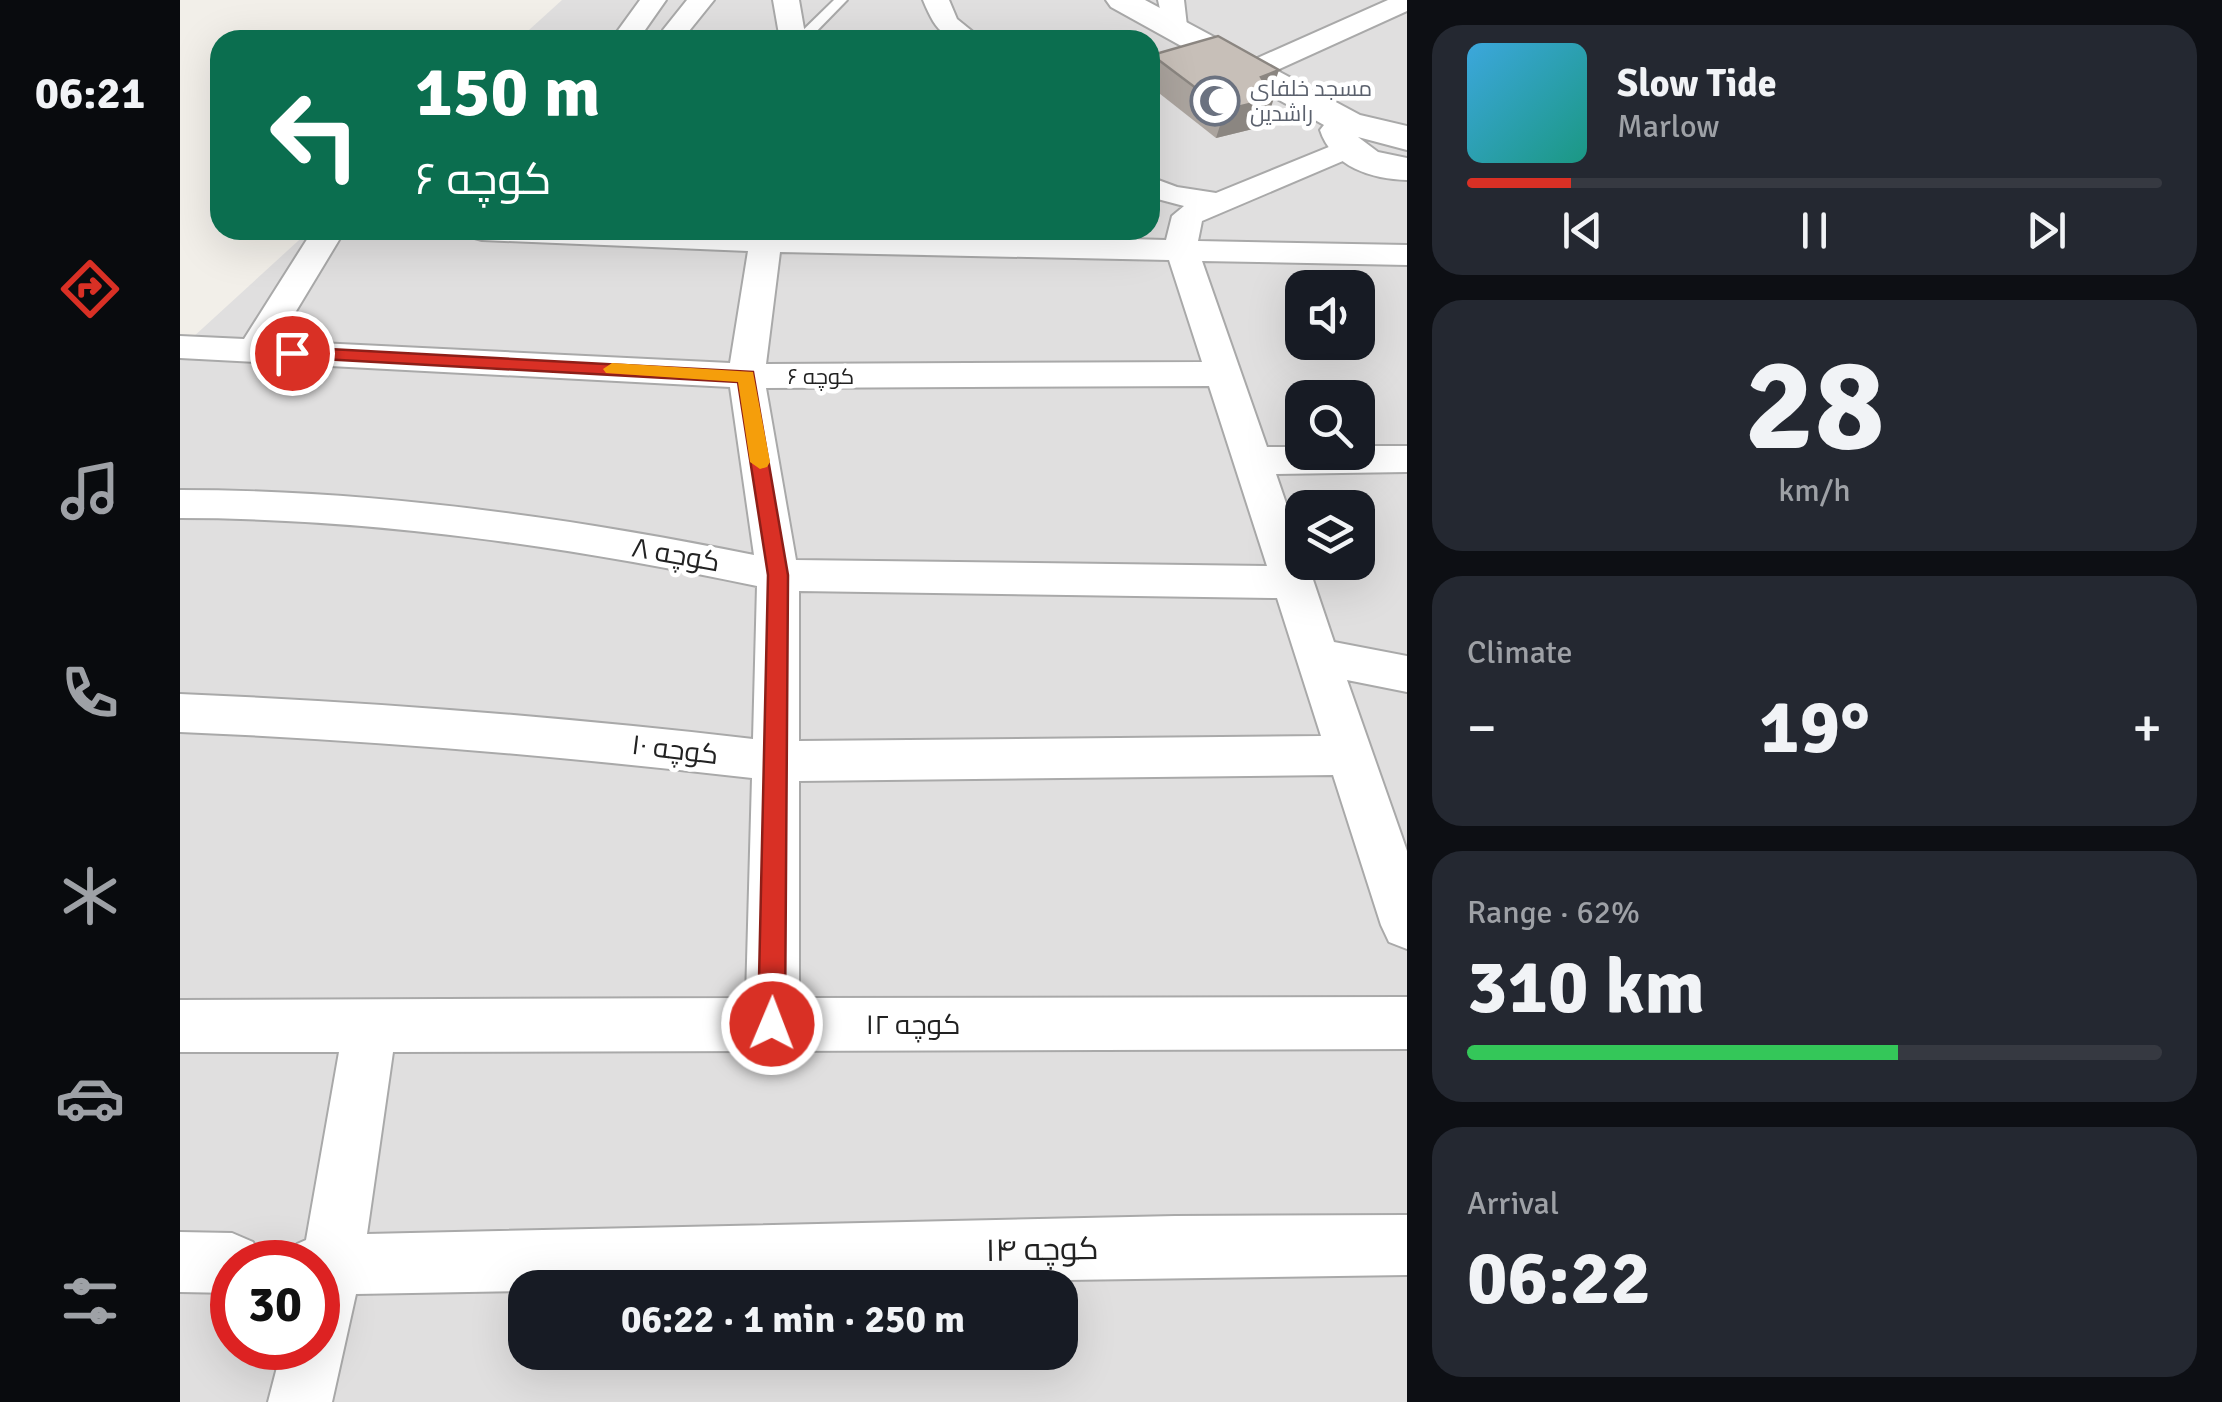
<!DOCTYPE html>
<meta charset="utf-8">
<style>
:root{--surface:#171b24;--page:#242831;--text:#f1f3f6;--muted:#9ea1a6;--line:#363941;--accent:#d93025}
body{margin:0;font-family:Signika,Cairo,sans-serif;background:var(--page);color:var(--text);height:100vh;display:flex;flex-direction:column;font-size:38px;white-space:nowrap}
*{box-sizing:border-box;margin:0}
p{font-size:32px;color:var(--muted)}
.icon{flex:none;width:55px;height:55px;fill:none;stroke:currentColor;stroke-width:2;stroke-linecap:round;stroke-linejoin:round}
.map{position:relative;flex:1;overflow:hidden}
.side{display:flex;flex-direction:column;gap:25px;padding:25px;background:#0d0f14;width:815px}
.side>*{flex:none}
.guide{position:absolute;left:30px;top:30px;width:950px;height:210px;border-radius:30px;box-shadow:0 10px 40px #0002;background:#0b6e4f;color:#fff;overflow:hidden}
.controls{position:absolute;left:1105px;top:270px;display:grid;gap:20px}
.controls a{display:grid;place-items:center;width:90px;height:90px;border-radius:20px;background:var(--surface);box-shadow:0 10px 40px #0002;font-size:50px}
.speed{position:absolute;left:30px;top:1240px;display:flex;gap:20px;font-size:50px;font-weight:700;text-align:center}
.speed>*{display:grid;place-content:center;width:130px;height:130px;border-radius:50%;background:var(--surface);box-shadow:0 10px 40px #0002;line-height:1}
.speed .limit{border:15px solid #d22;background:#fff;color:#111}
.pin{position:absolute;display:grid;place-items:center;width:85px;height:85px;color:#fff;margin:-42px;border:5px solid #fff;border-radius:50%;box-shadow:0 2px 10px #0007}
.me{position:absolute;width:110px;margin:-55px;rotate:1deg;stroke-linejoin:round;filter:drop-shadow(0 0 8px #0008)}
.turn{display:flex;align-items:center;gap:35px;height:210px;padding:0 40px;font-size:45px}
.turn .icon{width:130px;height:130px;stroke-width:2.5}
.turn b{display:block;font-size:70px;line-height:85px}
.big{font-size:75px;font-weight:700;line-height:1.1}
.side .widget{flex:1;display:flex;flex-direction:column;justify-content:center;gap:15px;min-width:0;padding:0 35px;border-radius:30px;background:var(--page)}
.side .dial{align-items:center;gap:0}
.dial b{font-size:130px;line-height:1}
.song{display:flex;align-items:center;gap:30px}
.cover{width:120px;height:120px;border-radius:15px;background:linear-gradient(135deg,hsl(200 70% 55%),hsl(170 70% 35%))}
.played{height:10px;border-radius:5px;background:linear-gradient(90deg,var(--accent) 15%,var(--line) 15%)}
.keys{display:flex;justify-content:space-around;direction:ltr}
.heat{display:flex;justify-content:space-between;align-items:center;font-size:55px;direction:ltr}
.charge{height:15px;border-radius:8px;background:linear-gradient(90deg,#34c759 62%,var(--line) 0)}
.trip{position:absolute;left:328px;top:1270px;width:570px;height:100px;border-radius:30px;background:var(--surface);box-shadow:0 10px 40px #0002;font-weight:700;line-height:100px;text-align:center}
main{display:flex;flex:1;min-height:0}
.tabs{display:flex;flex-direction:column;width:180px;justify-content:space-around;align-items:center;background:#090b0e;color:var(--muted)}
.tabs .icon{width:70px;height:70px}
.tabs .on{color:var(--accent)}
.tabs b{font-size:45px;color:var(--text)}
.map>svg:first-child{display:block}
.residential{fill:#e0dfdf;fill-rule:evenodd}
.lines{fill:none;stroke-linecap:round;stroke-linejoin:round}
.service-casing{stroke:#a9a9a9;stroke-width:4}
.minor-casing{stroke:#a9a9a9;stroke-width:4}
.tertiary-casing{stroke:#a9a9a9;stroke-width:4}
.service{fill:#fff;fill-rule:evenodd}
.minor{fill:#fff;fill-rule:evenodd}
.tertiary{fill:#fff;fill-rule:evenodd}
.wall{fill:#aba49e}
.shaded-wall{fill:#8b8681}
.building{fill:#c7bfb8;stroke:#8b8681;stroke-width:2.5}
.route{fill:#d93025;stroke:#8d1f18;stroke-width:2.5}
.slow{fill:#f59e0b}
.labels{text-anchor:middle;stroke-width:9;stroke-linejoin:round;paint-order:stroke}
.far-worship-label{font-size:22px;fill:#5b616d;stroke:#fff;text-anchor:start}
.far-street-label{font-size:22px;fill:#222;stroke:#fff}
.street-label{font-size:28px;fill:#222;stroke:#fff}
.near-street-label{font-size:32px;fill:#222;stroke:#fff}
</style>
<main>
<nav class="tabs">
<b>06:21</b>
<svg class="icon on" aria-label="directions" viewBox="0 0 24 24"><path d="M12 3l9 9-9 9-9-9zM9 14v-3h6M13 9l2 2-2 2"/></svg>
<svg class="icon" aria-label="music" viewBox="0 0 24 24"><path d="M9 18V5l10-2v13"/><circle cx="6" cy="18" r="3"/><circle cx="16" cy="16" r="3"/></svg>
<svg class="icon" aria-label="phone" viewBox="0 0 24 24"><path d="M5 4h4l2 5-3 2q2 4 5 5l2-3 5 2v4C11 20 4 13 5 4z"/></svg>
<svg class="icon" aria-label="climate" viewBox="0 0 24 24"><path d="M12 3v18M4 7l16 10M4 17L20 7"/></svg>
<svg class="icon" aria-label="car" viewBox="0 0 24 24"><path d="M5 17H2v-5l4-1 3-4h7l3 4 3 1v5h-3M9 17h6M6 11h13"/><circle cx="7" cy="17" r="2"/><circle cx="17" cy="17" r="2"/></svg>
<svg class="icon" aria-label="filters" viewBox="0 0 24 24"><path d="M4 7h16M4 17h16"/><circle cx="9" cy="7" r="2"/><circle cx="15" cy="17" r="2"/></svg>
</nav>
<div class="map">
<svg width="1227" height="1402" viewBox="0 0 1227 1402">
<rect width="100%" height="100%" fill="#f2efe9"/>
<path class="residential" d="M382,0H1227V1402H0V349L130,230H970V40H338ZM1122,288H1178V342H1122ZM1122,398H1178V452H1122ZM1122,508H1178V562H1122ZM52,1262H138V1348H52ZM345,1288H880V1352H345Z"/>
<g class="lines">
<g class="service-casing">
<path id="service" d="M654,0H667L628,40H613Z"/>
</g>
<g class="minor-casing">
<path id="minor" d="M460,0H486L458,40H431Z
M507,0H534L505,36H487L483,30Z
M593,0H619L626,40H600Z
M743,0H769L777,19L803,40C765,40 758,36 743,0Z
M978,0H1004L1007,26L1003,32H985Z
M1208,0H1227V11L1084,76L1074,78L1060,70L1064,64Z
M1166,140L1177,143L1181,149L1177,155L1022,221L1018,241L1227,245V265L1022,261L1087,447H1122V452H1178V446H1227V472L1096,474L1122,550V562H1127L1154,642L1227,656V692L1167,680L1227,851V949L1209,942L1201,925L1153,775L619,781V998L1227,997V1049L213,1052L187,1234L995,1216L1227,1215V1275L345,1288V1291L176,1294L152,1402H88L102,1348H138V1262H109L117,1244L126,1240L159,1052H0V1000L566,998L572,778C381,756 192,740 0,732V694C192,702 382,717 573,739L577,586C389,547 193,518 0,518V490C192,490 387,517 574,555L550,387L0,358V336L64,339L133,230H165L98,341L550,363L568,251L302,240L291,237L286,230H603L986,240L992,216L1004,206L970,197V177L997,187L1036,193ZM600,252L989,260L1022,362L586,364ZM1029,386L1087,566L616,560L586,388ZM619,591L1097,598L1141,736L619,741Z
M0,1232L52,1233L73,1242L82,1262H52V1293L0,1292Z"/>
</g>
<g class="tertiary-casing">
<path id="tertiary" d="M926,0H965L1180,115L1227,126V150L1178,137L1198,152L1227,158V180C1192,179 1152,167 1140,130L1144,125L931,7Z"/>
</g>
<use href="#service" class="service"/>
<use href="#minor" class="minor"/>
<use href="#tertiary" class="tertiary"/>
</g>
<path class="wall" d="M972,55L1085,126L1036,138L970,86V64Z"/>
<path class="shaded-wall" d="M1099,70L1090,97L1094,98L1085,126L1036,138L1045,110L1081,77Z"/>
<path class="building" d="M1038,36L1099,70L1081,77L1094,98L1045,110L972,55Z"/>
<path class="route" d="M112,347L573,372L608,575L605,1024L601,1034L592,1038L582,1034L578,1024L588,575L558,382L106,357L103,353Z"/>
<path class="slow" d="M432,363L573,372L590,462L587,467L580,469L570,462L558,382L426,373L423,369Z"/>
<defs>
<g id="mosque-ring" transform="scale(2.5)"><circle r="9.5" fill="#fff" stroke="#6b7280" stroke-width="1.5"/><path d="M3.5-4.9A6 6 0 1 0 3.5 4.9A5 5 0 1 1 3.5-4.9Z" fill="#6b7280"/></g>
</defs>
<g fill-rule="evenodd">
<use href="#mosque-ring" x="1035" y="101"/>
</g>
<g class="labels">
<g class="far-worship-label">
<text x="1070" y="96">مسجد خلفای<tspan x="1070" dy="25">راشدین</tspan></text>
</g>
<g class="far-street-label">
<text x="641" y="384">کوچه ۶</text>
</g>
<g class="street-label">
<text transform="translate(496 554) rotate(10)" y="10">کوچه ۸</text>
<text transform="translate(495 749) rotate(7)" y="10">کوچه ۱۰</text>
<text x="733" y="1034">کوچه ۱۲</text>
</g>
<g class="near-street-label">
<text transform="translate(862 1249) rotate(-1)" y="11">کوچه ۱۴</text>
</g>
</g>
</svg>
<div class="controls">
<a><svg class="icon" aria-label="sound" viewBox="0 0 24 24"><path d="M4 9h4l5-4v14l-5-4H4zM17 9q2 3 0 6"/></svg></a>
<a><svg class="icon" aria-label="search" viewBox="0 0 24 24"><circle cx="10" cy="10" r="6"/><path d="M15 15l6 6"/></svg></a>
<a><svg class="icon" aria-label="layers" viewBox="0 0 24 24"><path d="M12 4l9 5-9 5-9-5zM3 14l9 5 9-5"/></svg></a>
</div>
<div class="speed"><div class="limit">30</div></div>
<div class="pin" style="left:112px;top:353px;background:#d93025"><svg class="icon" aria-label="arrive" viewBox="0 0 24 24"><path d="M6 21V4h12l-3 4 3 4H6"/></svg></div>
<svg class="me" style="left:592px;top:1024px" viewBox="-20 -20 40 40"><circle r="17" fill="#d93025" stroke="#fff" stroke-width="3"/><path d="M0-11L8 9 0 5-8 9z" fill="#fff"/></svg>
<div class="trip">06:22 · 1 min · 250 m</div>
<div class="guide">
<div class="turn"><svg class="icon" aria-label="left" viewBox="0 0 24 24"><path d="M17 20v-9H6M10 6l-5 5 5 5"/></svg><div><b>150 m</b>کوچه ۶</div></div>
</div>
</div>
<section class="side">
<div class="widget">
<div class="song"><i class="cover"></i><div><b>Slow Tide</b><p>Marlow</p></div></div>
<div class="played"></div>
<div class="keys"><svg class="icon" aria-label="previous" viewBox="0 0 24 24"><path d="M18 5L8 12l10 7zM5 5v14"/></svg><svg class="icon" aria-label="pause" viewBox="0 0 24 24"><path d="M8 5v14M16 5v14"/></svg><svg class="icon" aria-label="next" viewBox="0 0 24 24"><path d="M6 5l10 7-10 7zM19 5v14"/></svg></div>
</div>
<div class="widget dial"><b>28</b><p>km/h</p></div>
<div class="widget"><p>Climate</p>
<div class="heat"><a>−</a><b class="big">19°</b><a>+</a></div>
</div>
<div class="widget"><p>Range · 62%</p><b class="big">310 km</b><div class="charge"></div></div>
<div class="widget"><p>Arrival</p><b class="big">06:22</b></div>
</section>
</main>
